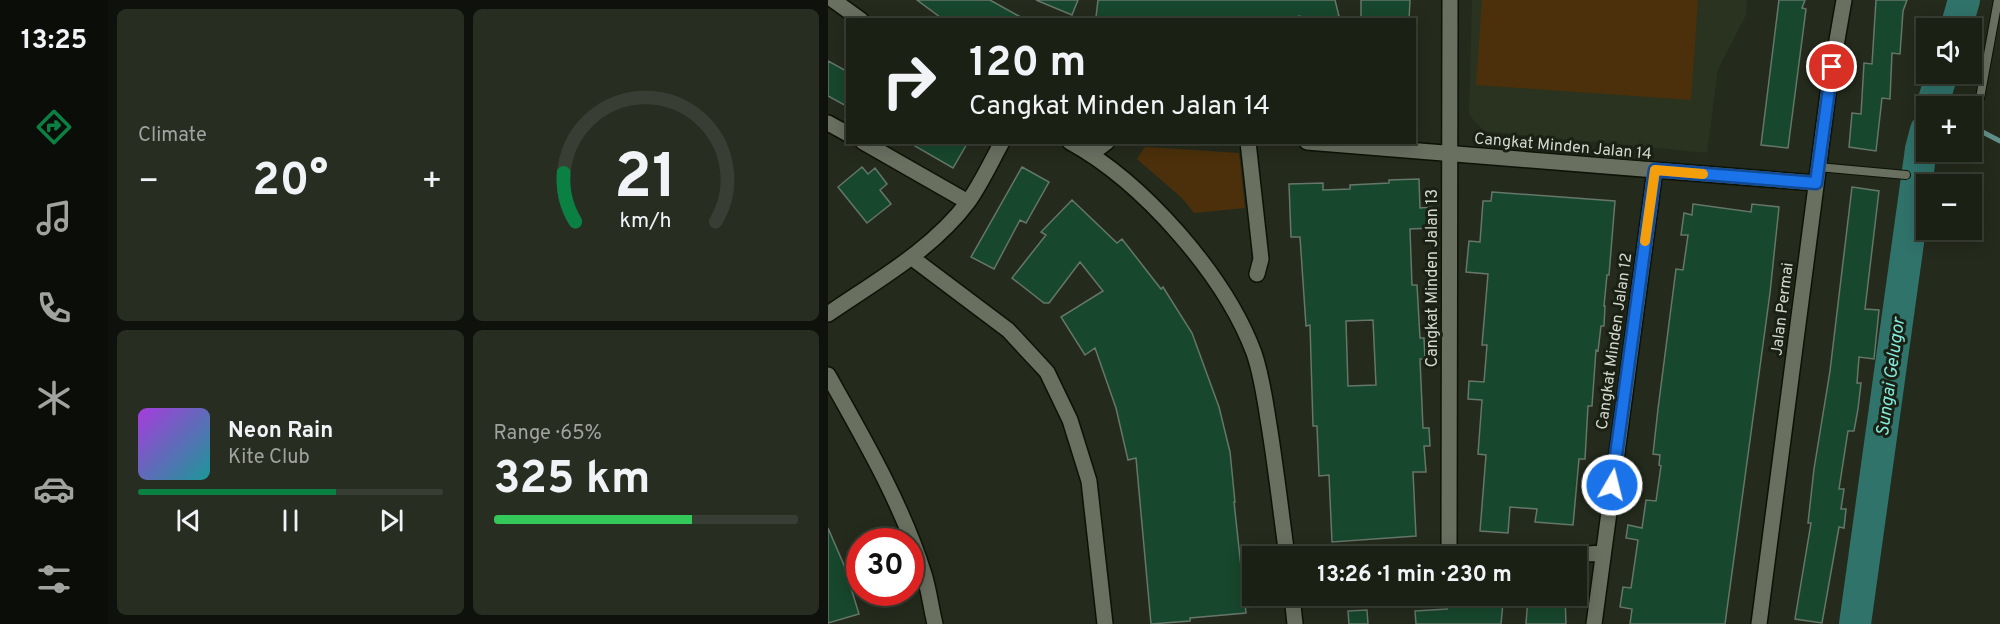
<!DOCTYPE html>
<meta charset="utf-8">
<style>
:root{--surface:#1b2015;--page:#282d22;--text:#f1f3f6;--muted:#a0a3a0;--line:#393e34;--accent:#0b8043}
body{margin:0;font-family:Overpass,sans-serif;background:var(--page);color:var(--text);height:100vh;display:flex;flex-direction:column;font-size:22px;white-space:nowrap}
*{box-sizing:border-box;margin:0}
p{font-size:20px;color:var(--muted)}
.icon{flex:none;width:33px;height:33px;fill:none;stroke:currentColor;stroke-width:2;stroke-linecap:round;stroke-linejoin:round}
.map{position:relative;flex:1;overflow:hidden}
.panel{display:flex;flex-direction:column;gap:9px;padding:9px;background:#0f120c;width:720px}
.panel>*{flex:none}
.banner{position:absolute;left:18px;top:18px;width:570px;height:126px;border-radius:0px;box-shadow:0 3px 15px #0003,0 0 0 2px var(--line);background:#1b2015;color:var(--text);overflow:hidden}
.buttons{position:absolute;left:1088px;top:18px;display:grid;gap:12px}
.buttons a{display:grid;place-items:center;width:66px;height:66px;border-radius:0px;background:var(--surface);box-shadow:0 3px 15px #0003,0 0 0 2px var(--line);font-size:30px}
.speed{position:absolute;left:18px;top:528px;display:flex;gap:12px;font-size:30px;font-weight:700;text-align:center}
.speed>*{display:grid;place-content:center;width:78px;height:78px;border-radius:50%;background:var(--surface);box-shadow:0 3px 15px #0003,0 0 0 2px var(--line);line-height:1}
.speed .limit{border:9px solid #d22;background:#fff;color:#111}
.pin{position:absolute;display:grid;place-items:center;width:51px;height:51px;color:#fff;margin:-26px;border:3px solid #fff;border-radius:50%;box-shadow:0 2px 6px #0007}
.me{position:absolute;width:66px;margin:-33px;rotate:8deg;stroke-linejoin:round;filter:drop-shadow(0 0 4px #0008)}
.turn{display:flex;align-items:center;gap:21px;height:126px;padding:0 24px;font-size:27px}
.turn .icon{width:78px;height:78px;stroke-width:2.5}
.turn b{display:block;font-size:42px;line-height:51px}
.big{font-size:45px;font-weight:700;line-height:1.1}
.panel .widget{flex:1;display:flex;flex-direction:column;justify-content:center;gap:9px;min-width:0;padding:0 21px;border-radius:9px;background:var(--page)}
.panel .dial{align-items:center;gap:0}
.dial svg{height:156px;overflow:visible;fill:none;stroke:var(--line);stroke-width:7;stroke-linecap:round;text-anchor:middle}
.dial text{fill:var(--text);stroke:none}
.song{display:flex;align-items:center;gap:18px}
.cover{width:72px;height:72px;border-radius:9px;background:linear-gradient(135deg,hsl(280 70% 55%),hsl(180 70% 35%))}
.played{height:6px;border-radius:3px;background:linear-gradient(90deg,var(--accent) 65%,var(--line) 65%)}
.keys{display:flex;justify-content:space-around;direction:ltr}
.heat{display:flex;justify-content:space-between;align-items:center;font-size:33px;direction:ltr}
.charge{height:9px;border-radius:4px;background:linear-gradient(90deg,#34c759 65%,var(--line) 0)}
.panel .tiles{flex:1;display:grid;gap:9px;grid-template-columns:repeat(2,1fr)}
.trip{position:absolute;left:414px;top:546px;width:345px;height:60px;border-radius:0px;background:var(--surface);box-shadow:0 3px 15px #0003,0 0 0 2px var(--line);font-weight:700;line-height:60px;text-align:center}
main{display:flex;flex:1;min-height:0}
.menu{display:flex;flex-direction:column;width:108px;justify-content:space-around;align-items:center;background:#0b0d08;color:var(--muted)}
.menu .icon{width:42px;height:42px}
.menu .active{color:var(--accent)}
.menu b{font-size:27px;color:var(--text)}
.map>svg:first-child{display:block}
.built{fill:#2a331f}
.green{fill:#4c300b}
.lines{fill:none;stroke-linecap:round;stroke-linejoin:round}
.stream{stroke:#619189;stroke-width:5}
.river{stroke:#30736b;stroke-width:32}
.building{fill:#17472c;stroke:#65766a;stroke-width:1.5;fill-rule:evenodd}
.lane-casing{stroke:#0d1206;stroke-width:10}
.street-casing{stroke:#0d1206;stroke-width:18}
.lane{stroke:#697060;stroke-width:8}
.street{stroke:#697060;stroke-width:15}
.route-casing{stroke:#114b97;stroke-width:15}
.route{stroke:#1a73e8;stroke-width:10}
.slow{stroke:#f59e0b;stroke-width:10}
.labels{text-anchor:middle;stroke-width:6;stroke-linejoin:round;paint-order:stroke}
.street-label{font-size:16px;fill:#d4d8cf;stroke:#1a2013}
.water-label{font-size:18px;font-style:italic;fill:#84ecde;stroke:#1a2013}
</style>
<main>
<nav class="menu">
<b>13:25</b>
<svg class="icon active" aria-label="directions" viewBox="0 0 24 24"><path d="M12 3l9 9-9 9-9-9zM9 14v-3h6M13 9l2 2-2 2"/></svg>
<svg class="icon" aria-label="music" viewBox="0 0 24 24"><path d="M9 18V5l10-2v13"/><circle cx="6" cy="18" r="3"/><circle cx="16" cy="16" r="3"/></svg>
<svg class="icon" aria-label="phone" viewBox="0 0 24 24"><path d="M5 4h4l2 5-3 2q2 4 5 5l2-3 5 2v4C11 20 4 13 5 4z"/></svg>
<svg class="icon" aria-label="climate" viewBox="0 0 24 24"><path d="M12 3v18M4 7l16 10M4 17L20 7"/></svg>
<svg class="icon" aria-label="car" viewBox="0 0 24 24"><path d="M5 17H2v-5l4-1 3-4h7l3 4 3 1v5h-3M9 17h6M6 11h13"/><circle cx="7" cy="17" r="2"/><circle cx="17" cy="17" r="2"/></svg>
<svg class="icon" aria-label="filters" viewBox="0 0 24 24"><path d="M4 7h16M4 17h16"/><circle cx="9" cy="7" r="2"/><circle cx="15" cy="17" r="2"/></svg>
</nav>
<section class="panel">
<div class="tiles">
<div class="widget"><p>Climate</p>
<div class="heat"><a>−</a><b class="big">20°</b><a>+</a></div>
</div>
<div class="widget dial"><svg viewBox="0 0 100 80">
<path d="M14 69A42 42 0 1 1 86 69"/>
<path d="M14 69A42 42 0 0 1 8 44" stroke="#0b8043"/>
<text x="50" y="56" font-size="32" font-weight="700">21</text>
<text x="50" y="72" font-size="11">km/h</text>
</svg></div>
<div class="widget">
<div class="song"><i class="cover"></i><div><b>Neon Rain</b><p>Kite Club</p></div></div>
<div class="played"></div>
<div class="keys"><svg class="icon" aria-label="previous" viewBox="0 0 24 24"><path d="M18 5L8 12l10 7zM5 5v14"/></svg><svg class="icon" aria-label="pause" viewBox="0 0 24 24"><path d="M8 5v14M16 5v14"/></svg><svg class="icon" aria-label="next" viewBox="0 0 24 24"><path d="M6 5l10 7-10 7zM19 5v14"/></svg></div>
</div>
<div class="widget"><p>Range · 65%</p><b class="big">325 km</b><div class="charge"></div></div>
</div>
</section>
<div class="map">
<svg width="1172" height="624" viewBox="0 0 1172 624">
<rect width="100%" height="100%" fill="#242a1c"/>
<path class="built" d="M644,0H919L918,15L890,69L879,153L656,131L641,115Z"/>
<path class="green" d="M654,0H870L863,100L648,85Z
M320,147L411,153L417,208L366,213L355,199L309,159L316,148Z"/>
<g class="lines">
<path class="stream" d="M1143,126L1172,141"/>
<path class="river" d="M1128,28L1136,0
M1104,106L1114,74
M1027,624L1093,149L1098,130"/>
</g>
<path class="building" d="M89,0H162L198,20H116Z
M208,0H250L244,15Z
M270,0H507L511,16L500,20H473L472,16L451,20H288L268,17Z
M533,0H582L581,20H533Z
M951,0H977L974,8L978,9L960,148L933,145Z
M1048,0H1079L1075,11L1072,54L1064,53L1062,99L1054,98L1048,151L1021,147L1024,113L1033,114L1036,63L1044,64Z
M0,61L20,72V107L0,96Z
M80,142H140L125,168Z
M34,167L40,174L47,168L59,184L52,190L63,204L39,223L10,187Z
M194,167L221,182L198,223L192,220L166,269L143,257Z
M591,179L592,208L603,207L604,228L582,229L584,285H589L592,338H596L597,359H592L595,428H601L602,446H596L598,472H585L588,536L504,542L501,475L491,476L489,426H485L482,325L478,326L472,237H463L461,184L495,183V190L522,189V185L561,183V180ZM545,320L548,385L520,386L518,321Z
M1024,187L1051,191L1037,309L1051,310L1046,359L1031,357L1029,383H1033L1030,409L1026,431H1020L1011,489H1016L1013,509H1018L1016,528L1011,527L994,623L967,619L983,523H980L986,469L1002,371Z
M664,192L787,201L781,275H779L776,306H777L776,326H773L770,351L768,350L764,406H760L757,459H751L745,525L707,522L709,509L682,507L680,533L652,531L658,455L650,454L654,400L640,399L641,381L656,382L659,345H654L660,274L638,272L641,241L652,242L655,201H663Z
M244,200L289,243L294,239L333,289L335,287L364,333L391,407L402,452L407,502H406L418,613L362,618V621L323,624L308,458L300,460L288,408L267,348L257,355L233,317L275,291L252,262L221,303H216L184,278L218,235L213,232Z
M865,204L923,212L924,204L951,207L942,293L897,624H802L804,609L792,607L795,587L803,588L810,540L798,538L800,525L814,528L818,500L828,501L833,466L831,465L832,455L825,454L830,409L848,269L855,270L860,235H853L856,213L864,215Z
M0,528L16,565L31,614L0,623Z
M712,596H737L738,624H698L700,597Z
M675,603L673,624H588L587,611L619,609L618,606Z
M539,610L540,624H521L520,611Z"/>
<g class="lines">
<g class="lane-casing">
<path id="lane" d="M1152,98L1170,0
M990,167L1078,175"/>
</g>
<g class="street-casing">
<path id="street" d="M5,0L33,20
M0,123L20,134
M35,142L140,202
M242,142C315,182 397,275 426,353C434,376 437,401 441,425C448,468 453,513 459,556
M420,142L433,259L429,274
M479,142L988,183
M263,154L279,142
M83,257L180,330L219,372L242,420L261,481L277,624
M0,314C48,281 104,250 140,202C153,184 163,162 174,142
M0,375C36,439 74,504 96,574C101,590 103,608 107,624
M621,556L622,0
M730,556L774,553
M464,596L467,624
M766,624L827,170
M931,624L1001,86L1016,0"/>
</g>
<use href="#lane" class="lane"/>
<use href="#street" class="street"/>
</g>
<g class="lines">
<g class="route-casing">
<path id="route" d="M784,485L827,170L988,183L1004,67"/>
</g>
<use href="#route" class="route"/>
<path class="slow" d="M817,241L827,170L875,174"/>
</g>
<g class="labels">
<g class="street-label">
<text transform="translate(735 145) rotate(5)" y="6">Cangkat Minden Jalan 14</text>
<text transform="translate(603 278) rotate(-90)" y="6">Cangkat Minden Jalan 13</text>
<text transform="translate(953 309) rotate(-83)" y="6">Jalan Permai</text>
<text transform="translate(785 341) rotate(-82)" y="6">Cangkat Minden Jalan 12</text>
</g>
<g class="water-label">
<text transform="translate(1062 377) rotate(-82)" y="6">Sungai Gelugor</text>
</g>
</g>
</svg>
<div class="buttons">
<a><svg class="icon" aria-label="sound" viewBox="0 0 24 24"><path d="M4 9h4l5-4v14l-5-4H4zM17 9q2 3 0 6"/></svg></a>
<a>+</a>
<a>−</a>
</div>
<div class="speed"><div class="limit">30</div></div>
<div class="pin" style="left:1004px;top:67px;background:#d93025"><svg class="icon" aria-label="arrive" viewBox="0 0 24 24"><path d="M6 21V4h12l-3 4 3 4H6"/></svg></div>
<svg class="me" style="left:784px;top:485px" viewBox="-20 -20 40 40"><circle r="17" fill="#1a73e8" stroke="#fff" stroke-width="3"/><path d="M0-11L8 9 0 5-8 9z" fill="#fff"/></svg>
<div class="trip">13:26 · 1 min · 230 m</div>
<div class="banner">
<div class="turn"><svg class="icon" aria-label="right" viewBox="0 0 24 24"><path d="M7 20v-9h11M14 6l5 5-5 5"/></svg><div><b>120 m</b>Cangkat Minden Jalan 14</div></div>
</div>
</div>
</main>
